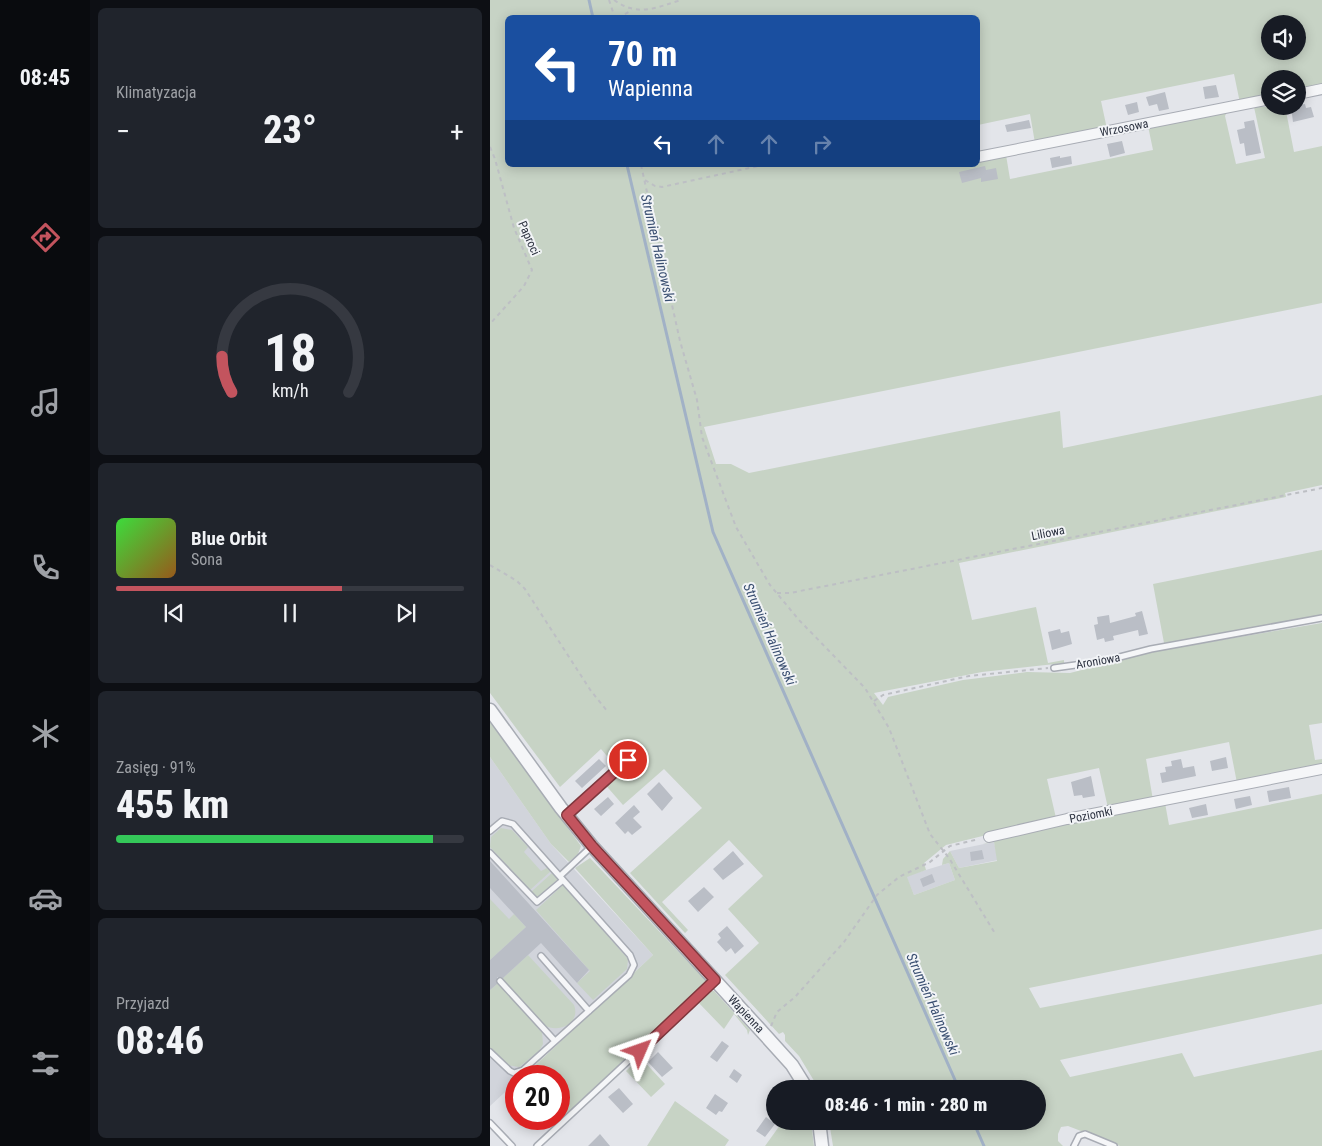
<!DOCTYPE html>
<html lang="pl">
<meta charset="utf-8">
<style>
:root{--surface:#171b24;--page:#20242c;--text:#f1f3f6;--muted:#9ea1a6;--line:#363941;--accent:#c3545e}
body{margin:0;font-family:"Roboto Condensed",sans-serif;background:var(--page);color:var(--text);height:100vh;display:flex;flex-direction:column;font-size:19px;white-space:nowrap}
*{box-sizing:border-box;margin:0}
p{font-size:16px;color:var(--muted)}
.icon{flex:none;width:28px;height:28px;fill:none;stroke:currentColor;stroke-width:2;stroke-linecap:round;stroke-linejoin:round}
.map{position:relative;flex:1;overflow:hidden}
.panel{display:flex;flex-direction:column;gap:8px;padding:8px;background:#0d0f14;width:400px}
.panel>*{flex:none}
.top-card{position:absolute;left:15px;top:15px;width:475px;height:152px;border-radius:8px;box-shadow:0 2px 12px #0003;background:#1a4fa0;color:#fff;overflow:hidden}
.fabs{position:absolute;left:771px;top:15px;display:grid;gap:10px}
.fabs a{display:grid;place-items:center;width:45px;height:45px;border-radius:50%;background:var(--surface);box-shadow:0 2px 12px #0003;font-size:25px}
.speed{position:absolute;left:15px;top:1065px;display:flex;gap:10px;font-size:25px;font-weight:700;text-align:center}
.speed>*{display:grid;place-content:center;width:65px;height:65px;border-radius:50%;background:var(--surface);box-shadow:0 2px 12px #0003;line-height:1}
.speed .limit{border:8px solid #d22;background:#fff;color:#111}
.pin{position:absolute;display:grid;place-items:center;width:42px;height:42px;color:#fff;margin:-21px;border:2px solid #fff;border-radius:50%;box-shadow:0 1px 5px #0007}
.me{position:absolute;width:55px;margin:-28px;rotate:47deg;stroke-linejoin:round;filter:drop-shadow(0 0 4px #0008)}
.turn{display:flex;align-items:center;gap:18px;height:105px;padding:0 20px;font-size:22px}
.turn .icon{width:65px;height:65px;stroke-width:2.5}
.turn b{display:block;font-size:35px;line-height:42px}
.lanes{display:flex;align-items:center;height:48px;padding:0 20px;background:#0003;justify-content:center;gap:25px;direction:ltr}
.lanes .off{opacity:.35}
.big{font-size:38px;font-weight:800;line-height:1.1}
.panel .widget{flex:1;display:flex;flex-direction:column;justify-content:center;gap:8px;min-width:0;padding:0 18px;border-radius:8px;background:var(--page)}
.panel .dial{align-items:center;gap:0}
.dial svg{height:130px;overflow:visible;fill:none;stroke:var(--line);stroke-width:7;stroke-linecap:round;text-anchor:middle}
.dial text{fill:var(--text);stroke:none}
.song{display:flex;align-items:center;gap:15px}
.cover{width:60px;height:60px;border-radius:8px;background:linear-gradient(135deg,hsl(120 70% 55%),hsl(30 70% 35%))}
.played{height:5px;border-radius:2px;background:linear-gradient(90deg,var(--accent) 65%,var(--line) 65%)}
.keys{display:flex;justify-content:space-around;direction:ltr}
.heat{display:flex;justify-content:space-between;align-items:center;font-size:28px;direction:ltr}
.charge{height:8px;border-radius:4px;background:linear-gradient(90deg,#34c759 91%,var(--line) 0)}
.trip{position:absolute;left:276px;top:1080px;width:280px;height:50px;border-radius:25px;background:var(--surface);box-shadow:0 2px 12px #0003;font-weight:800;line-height:50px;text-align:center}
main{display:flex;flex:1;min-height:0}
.tab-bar{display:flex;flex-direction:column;width:90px;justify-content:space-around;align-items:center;background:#090b0e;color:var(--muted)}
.tab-bar .icon{width:35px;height:35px}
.tab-bar .active{color:var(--accent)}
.tab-bar b{font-size:22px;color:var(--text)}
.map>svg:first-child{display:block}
.built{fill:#d1d4db}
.green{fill:#c7d3c5;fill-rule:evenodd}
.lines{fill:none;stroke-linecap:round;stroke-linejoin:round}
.stream{stroke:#a1b1c6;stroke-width:3}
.building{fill:#babec6}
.service-casing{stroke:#a8acb4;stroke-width:8}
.minor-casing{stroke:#a8acb4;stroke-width:12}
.tertiary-casing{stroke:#a8acb4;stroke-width:15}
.path{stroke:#bdbfc4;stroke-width:2;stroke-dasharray:4 4;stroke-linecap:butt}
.service{stroke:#f5f6f8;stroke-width:5}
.minor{stroke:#f5f6f8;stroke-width:10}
.tertiary{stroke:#f5f6f8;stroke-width:12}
.route-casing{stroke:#7f373d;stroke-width:12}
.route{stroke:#c3545e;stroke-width:9}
.labels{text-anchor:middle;stroke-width:4;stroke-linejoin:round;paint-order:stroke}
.street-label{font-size:12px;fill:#2c3240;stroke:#f2f4f7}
.water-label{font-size:14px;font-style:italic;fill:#3a4f71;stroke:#f2f4f7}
</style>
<main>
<nav class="tab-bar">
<b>08:45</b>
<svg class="icon active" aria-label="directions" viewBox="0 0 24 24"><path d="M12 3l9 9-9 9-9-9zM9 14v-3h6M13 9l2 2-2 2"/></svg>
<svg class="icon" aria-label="music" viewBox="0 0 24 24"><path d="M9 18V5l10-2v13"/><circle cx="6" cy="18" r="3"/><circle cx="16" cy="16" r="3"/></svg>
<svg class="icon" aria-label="phone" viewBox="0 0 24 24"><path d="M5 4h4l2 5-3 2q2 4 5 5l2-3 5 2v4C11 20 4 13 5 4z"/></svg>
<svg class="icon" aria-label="climate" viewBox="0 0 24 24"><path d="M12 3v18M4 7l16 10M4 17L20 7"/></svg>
<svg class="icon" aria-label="car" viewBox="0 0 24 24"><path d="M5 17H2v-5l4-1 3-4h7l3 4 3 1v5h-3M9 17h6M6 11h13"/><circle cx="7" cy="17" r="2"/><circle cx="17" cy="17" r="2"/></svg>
<svg class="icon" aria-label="filters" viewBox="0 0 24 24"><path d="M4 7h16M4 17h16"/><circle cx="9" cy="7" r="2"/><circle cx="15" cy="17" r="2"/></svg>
</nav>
<section class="panel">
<div class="widget"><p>Klimatyzacja</p>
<div class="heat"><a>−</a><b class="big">23°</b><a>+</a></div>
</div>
<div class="widget dial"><svg viewBox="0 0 100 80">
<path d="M14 69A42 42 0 1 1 86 69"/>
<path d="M14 69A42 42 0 0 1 8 47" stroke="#c3545e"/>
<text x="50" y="56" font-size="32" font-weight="700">18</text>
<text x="50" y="72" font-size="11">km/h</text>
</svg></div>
<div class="widget">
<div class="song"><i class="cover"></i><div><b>Blue Orbit</b><p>Sona</p></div></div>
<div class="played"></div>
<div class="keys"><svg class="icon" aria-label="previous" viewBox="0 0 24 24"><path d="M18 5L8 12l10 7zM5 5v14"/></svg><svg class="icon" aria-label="pause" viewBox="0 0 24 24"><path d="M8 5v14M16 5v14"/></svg><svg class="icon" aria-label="next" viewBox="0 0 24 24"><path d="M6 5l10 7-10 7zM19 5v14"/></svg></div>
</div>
<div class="widget"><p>Zasięg · 91%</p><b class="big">455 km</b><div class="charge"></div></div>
<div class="widget"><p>Przyjazd</p><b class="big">08:46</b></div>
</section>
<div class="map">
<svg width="832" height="1146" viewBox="0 0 832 1146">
<rect width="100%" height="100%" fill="#e3e5ea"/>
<path class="built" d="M0,757L61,844L163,955L33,1076H26V1082L0,1106Z
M504,842L508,860L469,868L460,851Z
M459,863L465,880L424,895L416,876Z"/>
<path class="green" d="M0,0H832V87L808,92V79H780V97L750,103L744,74L611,101L617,129L604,128L595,133L545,143L540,114L488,125V18H18V165L459,166L488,165V160L516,155L520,179L663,150L658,126L737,112L735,116L746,164L775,158L764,107L795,106L804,152L832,146V303L214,427L226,464H241L259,473L570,411L573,448L832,395V485L795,493L796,497L469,563L482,620L546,607L558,663L574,660V663L492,672L384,693L393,705L398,697L473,680L537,672L580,673L667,651L832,623V723L819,725L825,760L832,759V765L747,783L739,742L656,759L663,800L618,808L609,768L557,779L566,818L456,845L434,863L436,870L417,877L424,895L465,880L459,863L452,865L453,859L460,851L469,868L507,861L504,842L493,844L507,839L675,803L679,825L832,794V929L539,988L550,1008L832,954V1004L570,1060L580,1077L692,1053L704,1077L832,1050V1146H630L578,1126L571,1127L568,1134V1141L573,1146H343L339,1121H548V1089H329L309,1056L295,1041V1035L293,1032L289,1034L235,975L269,943L238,909L273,876L239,840L172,902L198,930L195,933L140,873L212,808L174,769L133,805L112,781L127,768L111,749L70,787L0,693ZM780,24H808V51H780Z
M832,550V617L674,643L663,584Z
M0,722L91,846L88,854L79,862L61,844L0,757Z
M11,828L22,830L38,847L34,852L51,871L57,868L61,871L40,890L0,847L1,837Z
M100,858L216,981L211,991L76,1116L69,1108V1076H40L37,1073L163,955L85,868Z
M62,873L68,879L47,898L41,892Z
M73,885L138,959L137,969L103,1000L87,983L100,971L46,910Z
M0,899L19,919L24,914L36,927L0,960Z
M38,955L84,1005C91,1023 69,1034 54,1025L12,979Z
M8,983L52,1032L53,1044L49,1051L29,1067L16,1065L0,1048V990Z
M218,991H224L260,1030L258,1035L257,1030L244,1014L234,1029L207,1001Z
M150,1057L175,1084L161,1097L136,1071Z
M185,1101L239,1140L235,1146H157Z
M293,1121H321L324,1146H275Z"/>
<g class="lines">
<path class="stream" d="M99,0L103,18
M137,165L223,532L469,1089
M483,1121L494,1146"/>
</g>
<path class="building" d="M726,85L729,97L715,99L713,87Z
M675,92L679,109L669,111L667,104L659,106L656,97Z
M647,102L649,112L638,115L635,105Z
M815,104L816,108L821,107L824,117L803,122L801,107Z
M539,120L541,128L517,132L515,125Z
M764,120L771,153L756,156L754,143L750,144L747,130L755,128L754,122Z
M632,141L635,153L620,157L617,144Z
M570,156V158L581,156L582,164L562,168L560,158Z
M495,166L496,170L506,168L508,179L491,182V178L472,183L469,172Z
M652,611L658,634L649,636L648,630L623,636L624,640L615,642L614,638L607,640L604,625L608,624L607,617L619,615L620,623L646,616L645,613Z
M570,629L571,633L579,631L582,644L562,650L558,632Z
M736,757L738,768L722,771L720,761Z
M109,759L116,766L92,788L85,781Z
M691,759L693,768L704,766L706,776L672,783L670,773L676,772L675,767L682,766L681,761Z
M601,776L605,796L593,798L592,795L584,796L581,782Z
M169,782L183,798L172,811L157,794Z
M799,787L801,798L779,802L777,791Z
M760,796L762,805L746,809L744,799Z
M118,797L124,804L111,816L104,809Z
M716,804L718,815L702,818L699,808Z
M144,805L150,812L143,818L152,827L142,835L138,831L135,834L125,823Z
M492,850L494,859L481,861L480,852Z
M243,851L254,864L233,880L223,869Z
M0,861L99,970L87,983L51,943L13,978L7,977V984L0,990V960L36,927L0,888Z
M442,874L445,882L433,887L430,879Z
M214,887L224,897L208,912L198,901Z
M237,926L254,946L245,954L241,948L236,952L227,942L231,938L228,934Z
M232,1041L239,1046L227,1062L220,1057Z
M168,1052L183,1068L172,1077L158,1062Z
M244,1069L252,1075L247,1083L239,1077Z
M129,1088L143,1104L133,1113L118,1097Z
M225,1094L238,1103L232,1112L229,1111L226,1115L216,1108Z
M276,1117L285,1124L275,1137L266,1131Z
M110,1134L120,1146H98Z"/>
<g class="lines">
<g class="service-casing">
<path id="service" d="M564,668L614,661L661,649L832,618
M77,815L138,760
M0,831L12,821L23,824L140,955L144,965L139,975L33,1070L24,1073L20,1071L0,1052
M0,853L47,902L73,880
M70,876L101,847
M51,956L99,1011
M10,981L64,1040
M0,1123L22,1146
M47,1146L224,981
M584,1146L589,1136L595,1134L624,1146"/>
</g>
<g class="minor-casing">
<path id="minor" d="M808,94L832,89
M488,157L780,99
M499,837L577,819L832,769"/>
</g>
<g class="tertiary-casing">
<path id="tertiary" d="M0,710L71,808L102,846L275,1035L302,1065L317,1089
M329,1121L332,1146"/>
</g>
<path class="path" d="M119,0L125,18
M124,0C148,17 165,8 191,0
M128,18L142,10
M0,147L5,159L24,228L42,270L34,286L0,324
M151,165L190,341L207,400L212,437L246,527L280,585L309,620L375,688L399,728L440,834L459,858L506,935
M155,180L165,186L172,187L273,165
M0,565L27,581L35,589L101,691L118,712
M287,593H300L832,488
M384,701L393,695L479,676L558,668
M281,1026L287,1012L305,997L354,942L387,895L409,877L440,862L460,846L489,839"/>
<use href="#service" class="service"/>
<use href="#minor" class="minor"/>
<use href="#tertiary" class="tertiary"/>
</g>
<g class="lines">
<g class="route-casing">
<path id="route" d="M138,760L77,815L102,846L225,980L150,1051"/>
</g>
<use href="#route" class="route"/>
</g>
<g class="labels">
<g class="street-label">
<text transform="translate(634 128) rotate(-11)" y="4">Wrzosowa</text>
<text transform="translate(39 238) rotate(66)" y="4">Paproci</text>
<text transform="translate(558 533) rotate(-11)" y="4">Liliowa</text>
<text transform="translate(608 661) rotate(-10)" y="4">Aroniowa</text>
<text transform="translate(601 815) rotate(-11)" y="4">Poziomki</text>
<text transform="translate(256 1014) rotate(47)" y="4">Wapienna</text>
</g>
<g class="water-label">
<text transform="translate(168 248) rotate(77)" y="5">Strumień Halinowski</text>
<text transform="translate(280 634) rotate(66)" y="5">Strumień Halinowski</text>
<text transform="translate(443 1004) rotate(66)" y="5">Strumień Halinowski</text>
</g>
</g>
</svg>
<div class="fabs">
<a><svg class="icon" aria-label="sound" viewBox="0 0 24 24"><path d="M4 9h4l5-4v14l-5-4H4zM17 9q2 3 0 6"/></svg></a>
<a><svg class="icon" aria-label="layers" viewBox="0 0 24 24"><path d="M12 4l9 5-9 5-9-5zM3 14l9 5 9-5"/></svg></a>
</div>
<div class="speed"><div class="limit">20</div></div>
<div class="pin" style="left:138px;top:760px;background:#d93025"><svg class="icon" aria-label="arrive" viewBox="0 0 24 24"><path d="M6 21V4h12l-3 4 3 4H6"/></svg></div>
<svg class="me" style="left:150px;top:1051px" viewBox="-20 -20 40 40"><path d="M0-17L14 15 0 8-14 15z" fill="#c3545e" stroke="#fff" stroke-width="4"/></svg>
<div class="trip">08:46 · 1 min · 280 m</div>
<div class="top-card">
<div class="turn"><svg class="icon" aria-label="left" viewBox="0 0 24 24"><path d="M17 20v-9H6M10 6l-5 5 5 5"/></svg><div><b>70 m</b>Wapienna</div></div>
<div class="lanes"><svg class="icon" aria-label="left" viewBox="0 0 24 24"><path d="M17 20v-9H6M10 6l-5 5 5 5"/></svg><svg class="icon off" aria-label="ahead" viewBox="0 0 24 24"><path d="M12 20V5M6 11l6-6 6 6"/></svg><svg class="icon off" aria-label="ahead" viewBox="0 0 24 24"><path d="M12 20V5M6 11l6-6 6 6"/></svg><svg class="icon off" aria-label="right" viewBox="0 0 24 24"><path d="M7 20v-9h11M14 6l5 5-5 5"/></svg></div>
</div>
</div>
</main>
